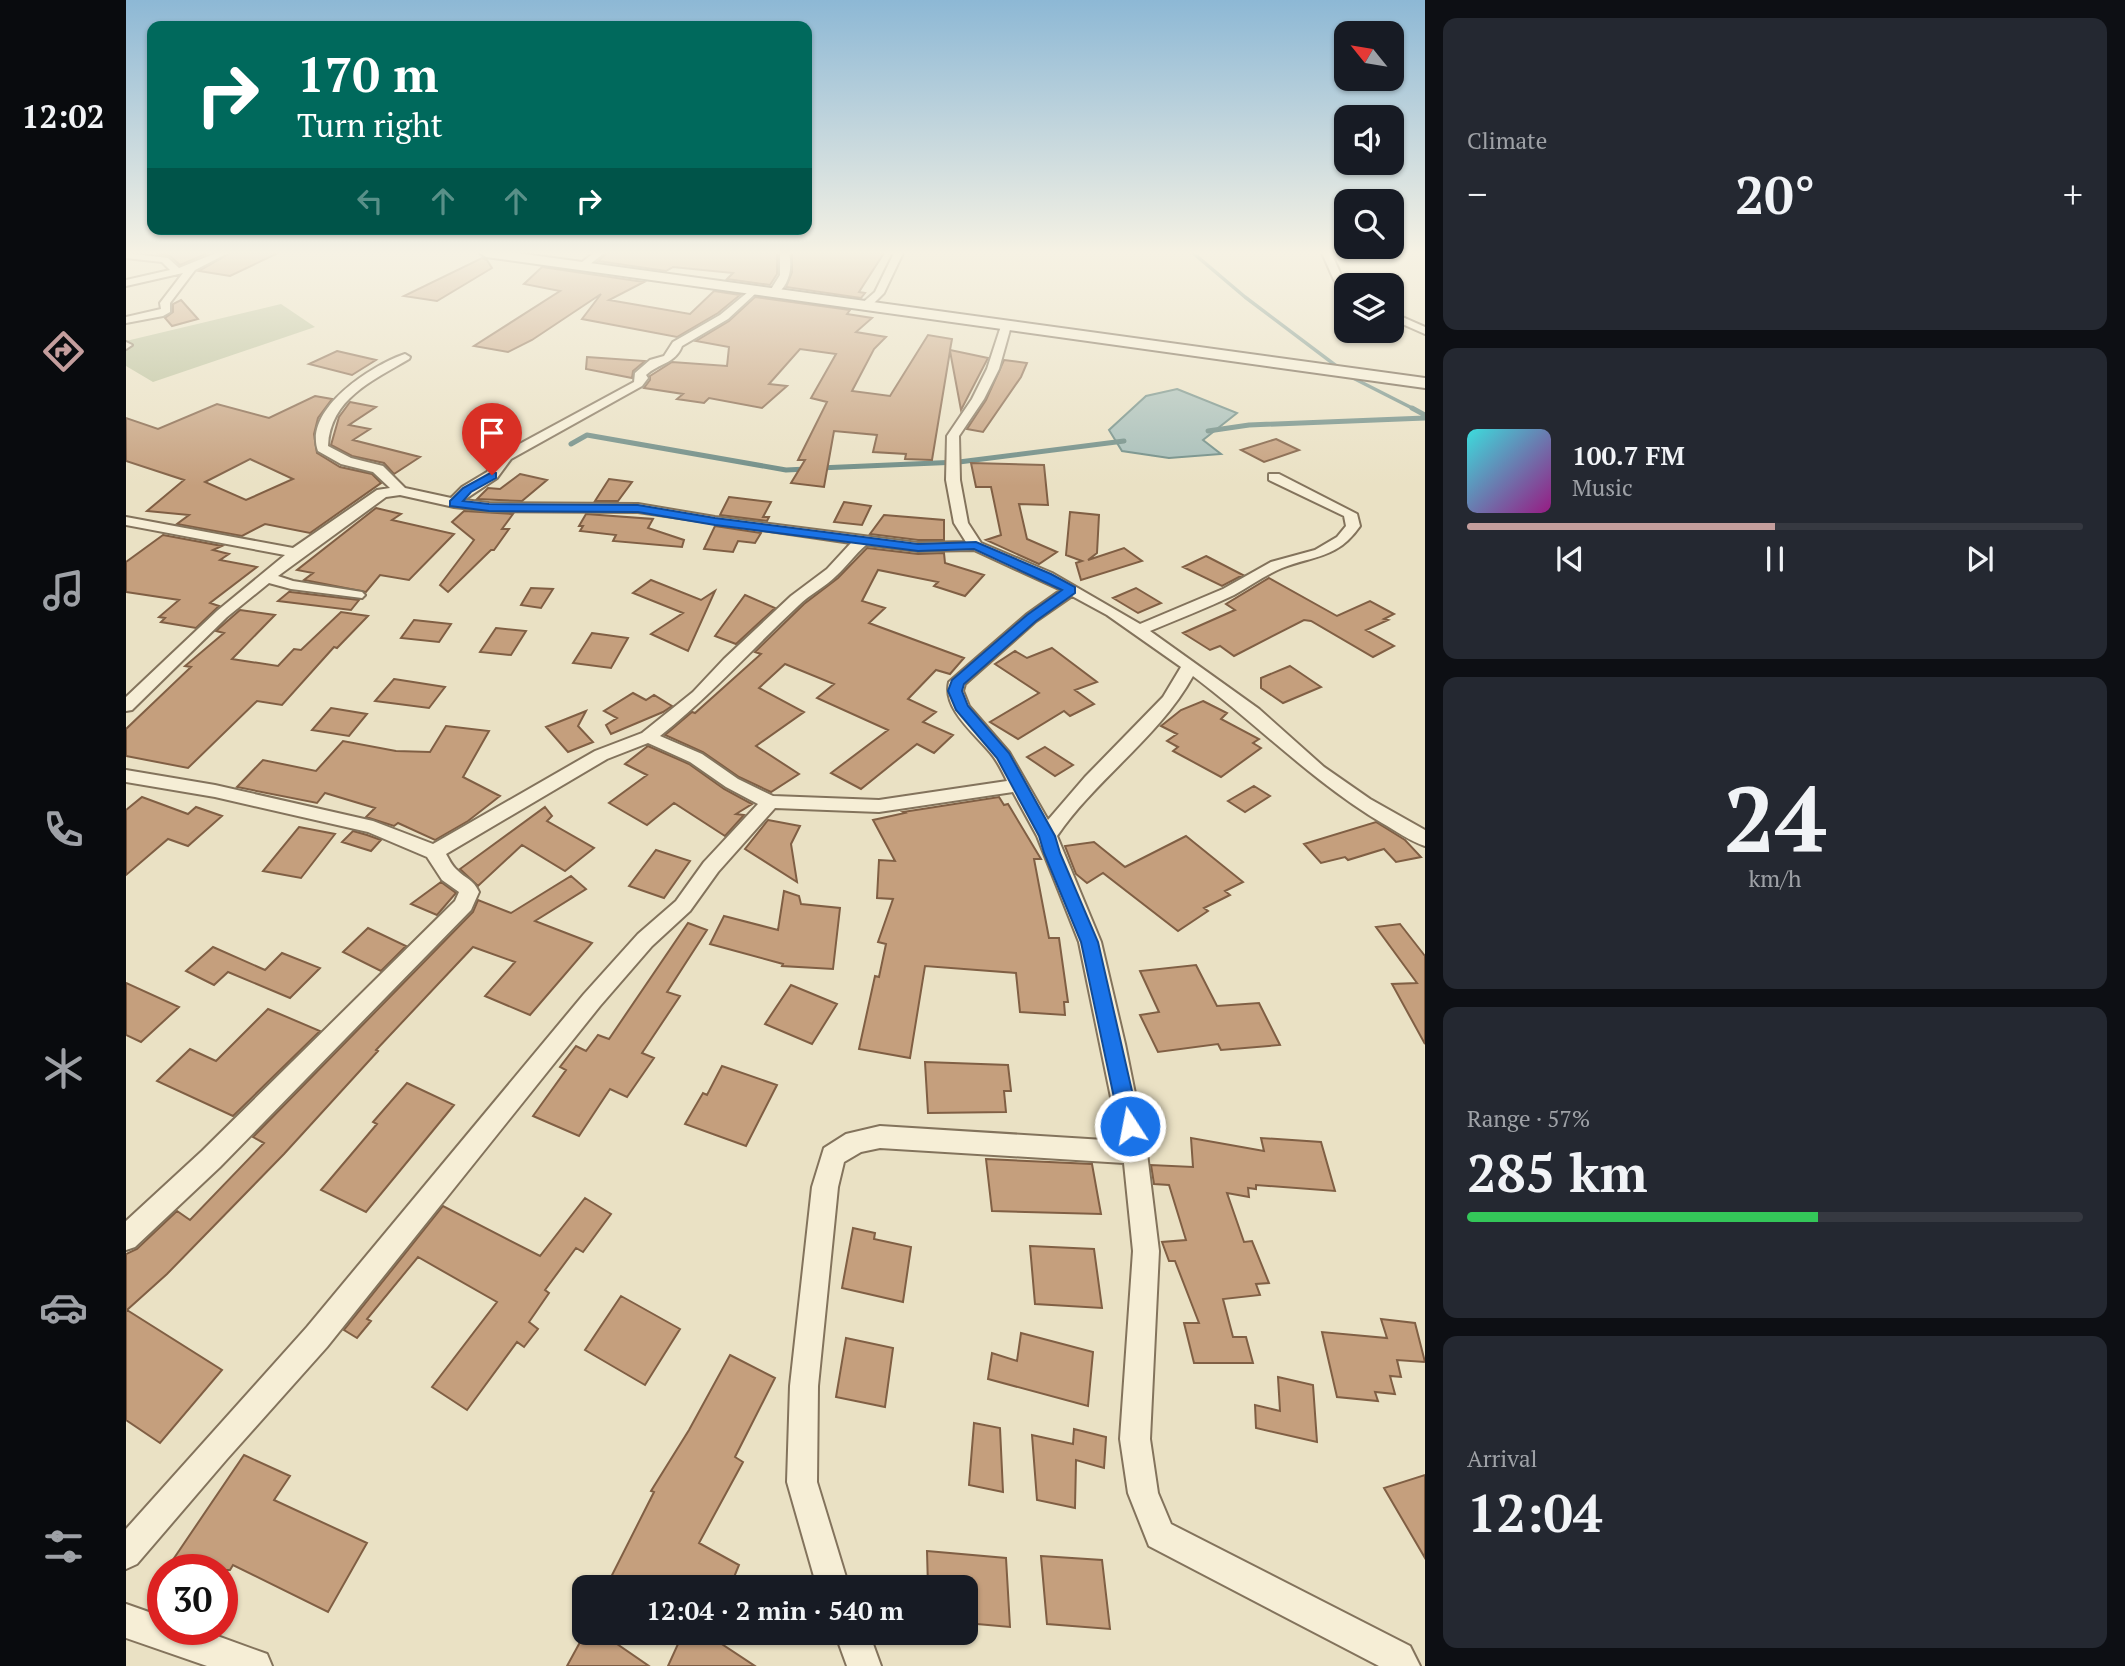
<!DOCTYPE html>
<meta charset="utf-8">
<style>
:root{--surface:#171b24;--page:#242831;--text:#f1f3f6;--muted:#9ea1a6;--line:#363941;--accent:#c49e9d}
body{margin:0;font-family:"PT Serif",serif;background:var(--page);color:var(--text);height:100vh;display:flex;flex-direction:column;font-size:26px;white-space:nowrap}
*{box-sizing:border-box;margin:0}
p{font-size:23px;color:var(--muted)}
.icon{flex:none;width:38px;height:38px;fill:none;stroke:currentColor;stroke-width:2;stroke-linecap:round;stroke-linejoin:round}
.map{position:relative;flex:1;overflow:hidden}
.sheet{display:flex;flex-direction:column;gap:18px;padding:18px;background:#0d0f14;width:700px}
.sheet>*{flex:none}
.hud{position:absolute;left:21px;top:21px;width:665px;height:214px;border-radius:14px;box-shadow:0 2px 5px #0004;background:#00695c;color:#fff;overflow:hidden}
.needle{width:46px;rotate:300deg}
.buttons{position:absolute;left:1208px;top:21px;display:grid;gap:14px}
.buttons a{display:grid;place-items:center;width:70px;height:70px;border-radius:14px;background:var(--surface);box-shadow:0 2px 5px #0004;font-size:35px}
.speed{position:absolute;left:21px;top:1554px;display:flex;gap:14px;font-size:35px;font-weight:700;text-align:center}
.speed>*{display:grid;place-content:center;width:91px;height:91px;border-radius:50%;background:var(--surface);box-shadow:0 2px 5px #0004;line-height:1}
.speed .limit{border:10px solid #d22;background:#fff;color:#111}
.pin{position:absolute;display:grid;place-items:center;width:60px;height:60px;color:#fff;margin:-72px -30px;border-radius:50% 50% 50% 0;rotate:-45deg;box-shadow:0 0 7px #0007}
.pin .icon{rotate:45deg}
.me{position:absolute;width:77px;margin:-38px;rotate:349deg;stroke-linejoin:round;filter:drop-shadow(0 0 5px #0008)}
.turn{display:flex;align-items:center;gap:24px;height:147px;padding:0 35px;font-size:32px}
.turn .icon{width:91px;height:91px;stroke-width:2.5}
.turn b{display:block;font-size:49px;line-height:60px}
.lanes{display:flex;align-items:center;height:66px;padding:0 35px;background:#0003;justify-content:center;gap:35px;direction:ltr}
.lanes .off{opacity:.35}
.big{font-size:52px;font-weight:700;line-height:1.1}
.sheet .card{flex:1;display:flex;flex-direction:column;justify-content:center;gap:10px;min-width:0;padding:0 24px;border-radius:14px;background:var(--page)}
.sheet .dial{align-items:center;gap:0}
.dial b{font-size:91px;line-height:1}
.song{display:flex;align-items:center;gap:21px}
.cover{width:84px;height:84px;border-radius:10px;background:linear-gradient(135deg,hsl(180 70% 55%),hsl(310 70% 35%))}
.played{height:7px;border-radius:4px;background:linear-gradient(90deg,var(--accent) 50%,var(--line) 50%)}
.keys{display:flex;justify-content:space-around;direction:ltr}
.heat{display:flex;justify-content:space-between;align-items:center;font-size:38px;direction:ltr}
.charge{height:10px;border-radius:5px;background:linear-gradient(90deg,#34c759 57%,var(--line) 0)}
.trip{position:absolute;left:446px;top:1575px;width:406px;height:70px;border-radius:14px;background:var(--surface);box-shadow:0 2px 5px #0004;font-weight:700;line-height:70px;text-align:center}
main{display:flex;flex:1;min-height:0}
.tab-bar{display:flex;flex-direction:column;width:126px;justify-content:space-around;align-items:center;background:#090b0e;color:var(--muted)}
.tab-bar .icon{width:49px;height:49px}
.tab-bar .active{color:var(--accent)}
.tab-bar b{font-size:32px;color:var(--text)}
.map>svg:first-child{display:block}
.cemetery{fill:#b6bd97}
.water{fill:#a5bdb8;stroke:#6d8b85;stroke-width:2}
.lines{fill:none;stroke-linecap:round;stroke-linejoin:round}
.stream-far1{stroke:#6d8b85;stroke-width:3.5}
.stream{stroke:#6d8b85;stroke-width:5}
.building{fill:#c59f7d;stroke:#805f44;stroke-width:2;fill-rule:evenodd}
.minor-casing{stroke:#83735c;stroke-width:4}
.secondary-casing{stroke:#65543f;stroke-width:4}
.minor{fill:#f6eed6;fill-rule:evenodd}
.secondary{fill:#f6eed6;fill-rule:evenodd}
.route{fill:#1a73e8;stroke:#114b97;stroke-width:2}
</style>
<main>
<nav class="tab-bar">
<b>12:02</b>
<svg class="icon active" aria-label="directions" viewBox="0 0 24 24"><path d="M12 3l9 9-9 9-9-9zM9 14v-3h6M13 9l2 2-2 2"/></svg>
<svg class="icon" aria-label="music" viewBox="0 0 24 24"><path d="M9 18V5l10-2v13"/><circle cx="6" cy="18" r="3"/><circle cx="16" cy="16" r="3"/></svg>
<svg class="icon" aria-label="phone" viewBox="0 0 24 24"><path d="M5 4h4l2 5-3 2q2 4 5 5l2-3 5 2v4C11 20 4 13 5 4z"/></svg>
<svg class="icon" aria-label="climate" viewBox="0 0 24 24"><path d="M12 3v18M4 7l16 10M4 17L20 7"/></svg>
<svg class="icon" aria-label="car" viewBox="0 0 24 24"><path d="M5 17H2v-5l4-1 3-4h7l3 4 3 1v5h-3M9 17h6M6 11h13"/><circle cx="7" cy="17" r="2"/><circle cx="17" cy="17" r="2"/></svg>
<svg class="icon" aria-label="filters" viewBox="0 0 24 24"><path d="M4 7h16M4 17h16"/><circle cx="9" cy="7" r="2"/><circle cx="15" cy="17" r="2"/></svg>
</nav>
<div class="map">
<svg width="1299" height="1666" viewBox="0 0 1299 1666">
<rect width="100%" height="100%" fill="#eae1c4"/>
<path class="cemetery" d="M155,304L189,327L27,382L0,366V341Z"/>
<path class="water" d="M1051,389L1111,413L1077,440L1095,454L1043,458L996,451L983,430L1020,396Z"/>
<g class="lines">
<path class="stream-far1" d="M1067,253L1119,297L1225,377L1290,410"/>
<path class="stream" d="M1286,408L1299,415
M1082,431L1123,425L1299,418
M445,444L461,435L660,470L681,469
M693,468L833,462L998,441"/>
</g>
<path class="building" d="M30,253H82L54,265L44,256Z
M104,253H152L104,276L73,271Z
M481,253H651V274L644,285L601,279L607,273L547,267L540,271L472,261Z
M666,253H758L733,292L739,293L735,298L660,287L666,272Z
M356,258L361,260L366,268L311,301L278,296Z
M416,267L518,282L483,300L564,314L588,291L614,295L592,313L551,337L456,319L475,294L406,340L382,352L348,346L434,291L398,284Z
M629,297L724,310L721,314L746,318L730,332L760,337L748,349L726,391L764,396L802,335L826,339L824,350L862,358L835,410L824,351L806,460L779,459L780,454L747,452L751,435L708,431L698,487L665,483L679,460H672L701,402L685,398L710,354L674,349L643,384L661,386L636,408L583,398L578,403L551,399L557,394L518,388L524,380V376L546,362L601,366L603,347L570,341L603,321Z
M55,300L72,319L46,326L39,318L47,312V304Z
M211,351L250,360L226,375L183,364Z
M461,357L519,361L507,371L506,378L460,369Z
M878,360L901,363L895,377L857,432L841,429L860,400Z
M189,396L206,399L192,418L188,434L191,453L214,467L246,474L255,483L184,533L139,524L116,536L51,524L63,515L21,511L58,480L0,461V418L32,429L91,404L143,418ZM124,459L167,479L120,500L79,482Z
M224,402L250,407L223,425L244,429L227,440L294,457L268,474L258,463L226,456L205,445L213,417Z
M1150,439L1173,450L1138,462L1115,450Z
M845,463L918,465L922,505L893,504L901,539L931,552L913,564L860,540L875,535L865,487H850Z
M394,474L421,480L396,501L351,499L362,488L374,489Z
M483,479L506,482L492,501H469Z
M603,497L645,502L637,517H643L641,521L594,515Z
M718,502L745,506L736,525L708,522Z
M250,508L275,514L266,520L328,534L283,580L254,575L240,592L178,580L187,573L171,570Z
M338,511L387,514L376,529H383L368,550H365L322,592L314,585L348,540L326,522Z
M944,512L973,515L971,553L962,560L998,548L1016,561L955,580L950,563L956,561L940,555Z
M460,514L527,519L522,528L558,540L556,547L487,541L490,535L454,531L457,526H453Z
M758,515L818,520V540H792L744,534Z
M589,526L635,533L629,543L612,541L607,552L578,549Z
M37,535L96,546L87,550L103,554L94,560L131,567L84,603L93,606L70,628L35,622L39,618L33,617L53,600L0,592V562Z
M741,548L792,554L818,553L819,563L858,575L839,596L808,586L812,582L752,570L736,601L759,608L743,623L838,658L824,674L810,670L782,699L810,712L797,722L827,735L808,753L791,744L735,789L705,773L762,730L691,698L708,684L659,664L633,688L678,712L630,746L673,774L645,792L613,777L577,752L539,735L566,712L569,713L635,654L629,652L678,604L712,578Z
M1080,556L1117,575L1096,586L1057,567Z
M1143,578L1211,616L1244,601L1268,614L1258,619L1262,620L1240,630L1268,646L1247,657L1185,621L1178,620L1108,656L1094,646L1084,650L1057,633L1109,610L1100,604Z
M525,580L575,600L589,591L562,651L525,634L557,613L507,593Z
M405,588L427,589L415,608L395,605Z
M1010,588L1035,603L1012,613L987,598Z
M164,591L165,592L233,600L225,610L152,601Z
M619,595L649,608L610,644L589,636Z
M114,610L149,615L106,659L152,666L168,649L175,650L215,612L242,616L211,648L208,647L156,705L131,701L62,768L0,756V729L65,667L59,666L98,633L90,631Z
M288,620L325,624L313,642L275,638Z
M370,628L400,631L385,655L354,652Z
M466,633L502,638L485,668L447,663Z
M926,648L971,682L949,690L968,704L944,716L938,711L892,739L864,722L913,693L869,664L889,651L901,658Z
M1164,666L1195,687L1157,703L1135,688V678Z
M268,679L319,687L303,708L249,701Z
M507,693L520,700L528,695L546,706L537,712L485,734L480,725L491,718L478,711Z
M1077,701L1101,713L1095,719L1133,739L1127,743L1135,748L1095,777L1047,751L1052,747L1041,741L1051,734L1035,726L1055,710Z
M205,708L241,714L223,736L186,730Z
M460,711L452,726L467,742L442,752L420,727Z
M320,726L363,731L337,777L374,796L342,821L309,840L272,823L268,826L240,817L249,808L199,793L191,803L111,787L137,760L190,771L217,741L270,751L304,752Z
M522,746L563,764L598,789L626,804L610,814L618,815L599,836L548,803L521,825L483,803L521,775L499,764Z
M919,747L947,765L929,776L901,757Z
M1128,786L1144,796L1119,812L1102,801Z
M16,797L62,814L70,807L96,816L62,846L42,839L0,875V810Z
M873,797L878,805L882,804L915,859H908L923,938H933L942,1002H938L939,1015L894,1012L890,973L799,966L784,1058L733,1049L749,976L753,977L760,944L752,942L767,899L751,898L753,860L769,861L747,820L779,813L777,812Z
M419,807L426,816L421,821L468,848L439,871L396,845L352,886L334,869Z
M642,820L674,826L665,844L671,882L619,849Z
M1250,822L1279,840L1295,857L1270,862L1258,849L1222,860L1219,857L1195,863L1178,844Z
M173,827L209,834L175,878L137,871Z
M227,831L241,835L255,840L245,851L216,842Z
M1060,836L1117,882L1099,891L1104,895L1078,908L1082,911L1052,931L977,873L961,883L950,874L939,846L968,842L999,867Z
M530,850L564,861L538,898L503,886Z
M445,876L460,889L409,921L466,943L404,1015L359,996L389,962L347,947L250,1050L252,1051L158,1154L41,1274L1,1310L96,1370L34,1443L0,1420V1254L11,1249L51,1211L64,1220L138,1143L127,1137L347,912L352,900L385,913Z
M315,882L330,893L311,915L285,904Z
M658,891L673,896L675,904L714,908L707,969L656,966L657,964L584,944L598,916L652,930Z
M562,923L581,930L541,992L554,996L516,1053L528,1058L501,1097L484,1089L453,1136L407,1116L440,1070L434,1067L450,1046L460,1051L472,1035L483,1039Z
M1274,924L1299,956V1044L1266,984L1291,983L1250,927Z
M242,928L280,946L255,971L217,952Z
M87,947L139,970L156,953L194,968L164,998L102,972L88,985L60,971Z
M1070,965L1091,1006L1133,1003L1154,1045L1095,1050L1092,1044L1032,1052L1014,1015L1033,1012L1014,971Z
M0,983L53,1007L15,1042L0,1035Z
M665,985L711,1004L686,1044L639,1024Z
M142,1009L194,1031L107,1116L31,1081L64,1049L90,1061Z
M799,1062L882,1065L885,1091H878L880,1112L802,1113Z
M596,1066L651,1085L620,1146L559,1124L577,1093L581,1095Z
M281,1083L328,1105L240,1212L195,1190L251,1124L247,1122Z
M1065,1138L1138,1151L1135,1138L1195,1142L1209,1191L1130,1185V1189L1122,1188L1123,1197L1101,1193L1118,1242L1126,1241L1143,1283L1130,1284L1134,1295L1097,1299L1107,1337H1120L1127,1363H1068L1058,1323H1073L1049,1261H1043L1036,1242L1060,1240L1043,1185L1028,1184L1025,1165L1067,1167Z
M860,1159L966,1164L975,1214L866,1211Z
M459,1198L485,1214L457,1252L450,1248L419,1290L423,1293L403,1322L412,1329L398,1347L391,1342L341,1410L306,1387L371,1302L292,1257L241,1319L245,1321L231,1338L218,1330L317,1206L414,1256Z
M727,1228L749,1233L748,1239L785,1247L777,1302L716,1288Z
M904,1246L968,1249L976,1308L909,1304Z
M495,1296L554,1329L519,1385L459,1350Z
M1255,1319L1289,1323L1299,1362L1271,1360L1275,1377L1264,1376L1269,1394L1249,1392L1252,1401L1211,1397L1196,1332L1261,1338Z
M895,1333L967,1352L962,1406L862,1379L866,1353L891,1361Z
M720,1338L767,1348L759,1407L710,1397Z
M604,1355L649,1378L609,1457L617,1462L573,1543L613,1565L604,1587H480L528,1492L525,1491L563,1430Z
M1152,1377L1187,1385L1191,1442L1130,1428L1129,1405L1154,1411Z
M848,1423L874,1428L877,1492L843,1485Z
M948,1429L980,1437L978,1468L950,1460L949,1508L911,1500L906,1435L947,1444Z
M118,1455L164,1476L148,1500L241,1543L202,1612L107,1565L104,1570H40Z
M1299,1475V1558L1258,1488Z
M801,1551L880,1558L884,1627L840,1623V1587H802Z
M915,1556L976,1560L984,1629L921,1624Z
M459,1633H475L523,1666H441Z
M557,1633H579L629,1666H542Z"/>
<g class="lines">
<g class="minor-casing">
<path id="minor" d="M0,253L42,258L53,268L90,253H102L69,270L44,303V312L37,316L0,323V317L35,309L34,303L57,273L0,286V280L44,270L36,262L0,258Z
M468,253H478L458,269H452V265Z
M654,253H663C667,270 662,288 647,297L642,294L654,275Z
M768,253H777L758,293L742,309H734V305L749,292Z
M1196,253H1205L1217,279L1224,285H1220V290L1208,280Z
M627,288L632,291L630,293L602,319L556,346C549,364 533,363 520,375L522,378L516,386L385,459L371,478L338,500L363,503L512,504L589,517L792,543L840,542L828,523L820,480L821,436L846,399L861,369L875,326L880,323L885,326L873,369L858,399L833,436L834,480L842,523L855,543L926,573L1014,624L1097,589L1145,562L1189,550L1211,537L1220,526L1218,516L1143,480V474H1153L1231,514L1234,526C1211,559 1189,555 1156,568C1139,575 1124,586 1108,595C1081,608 1052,619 1024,631L1133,709L1198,767L1244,799L1299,830V846C1284,841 1270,831 1256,823C1187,782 1131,724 1067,676C1034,736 970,779 931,836L975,942L999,1044L1021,1153L1033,1251L1024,1439L1032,1493L1045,1524L1284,1646L1294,1666H1253L1023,1546L1002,1493L994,1439L1007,1251L998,1163L754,1148L735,1152L718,1162L712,1187L692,1386L691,1482L723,1587H691L661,1482L664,1386L686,1187L698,1148L720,1134L754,1126L994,1141L953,942L911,836L887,792L753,812L649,808L592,872L564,911L526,946L474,1006L201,1347L101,1459L11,1564L0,1569V1529L181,1327L458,994L512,934L550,901L578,862L632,804L600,787L564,762L522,743L481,759L320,854C323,859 326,866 331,870C340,879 347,879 353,892L345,910L94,1167L9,1247L0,1250V1221L76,1151L329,901L333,892L316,880L301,857L242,832L89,797L0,782V770L89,785L247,821L307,844L469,751L516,733L567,692L598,659L665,596L701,569L725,543L512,512L363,511L328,507L274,495L260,497L152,576L167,581L236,592L239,595L236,598L165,589L143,583L101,617L6,710L0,711V697L91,611L159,555L0,525V517L167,548L251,490L264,488L247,472L215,464L192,451C177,409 246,365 279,354L284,357L283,359C246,381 204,399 202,446L225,458L257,466L279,488L325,498L336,487L361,472L377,453L508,382L509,373L524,360L538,356L547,342L594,315ZM740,545L792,551L848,550L935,590L900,615L823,682C816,710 852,736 867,756C873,764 877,773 881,781L753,800L647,796L612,779L576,754L534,736C584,696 626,649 672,606C684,594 699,587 710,576C721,566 729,554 740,545ZM946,596L981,615L1055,667L1037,697L959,777L922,820L883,752L843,706L837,691L839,684L910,621Z
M1265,312L1299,327V334L1265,319Z
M0,342L6,345L0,349Z
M0,1604L37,1617V1629H72L141,1654L146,1666H81L0,1638Z
M709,1633H743L755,1666H721Z"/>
</g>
<g class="secondary-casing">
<path id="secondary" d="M354,253H391L1299,378V388L360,257Z"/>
</g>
<use href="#minor" class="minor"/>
<use href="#secondary" class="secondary"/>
</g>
<linearGradient id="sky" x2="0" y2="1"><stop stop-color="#8db8d5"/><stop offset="0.52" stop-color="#f6f2e4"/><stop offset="1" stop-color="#f6f2e4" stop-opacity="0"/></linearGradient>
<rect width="1299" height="486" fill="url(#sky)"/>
<path class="route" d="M366,472L370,473V478L345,492L337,501L363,504L512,505L589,518L792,544L850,542L925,574L949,587V593L910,621L838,684L836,691L842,706L883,753L929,836L934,853L972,942L1014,1126L1011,1132L1004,1135L997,1132L994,1126L955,942L918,853L913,836L871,758L830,710L822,691L826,680L901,615L936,590L848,549L792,551L589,525L512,512L363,511L324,506V501L337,488Z"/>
</svg>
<div class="buttons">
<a><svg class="needle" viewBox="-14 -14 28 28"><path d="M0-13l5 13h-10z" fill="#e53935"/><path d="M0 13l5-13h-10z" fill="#9ea1a6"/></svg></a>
<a><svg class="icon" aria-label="sound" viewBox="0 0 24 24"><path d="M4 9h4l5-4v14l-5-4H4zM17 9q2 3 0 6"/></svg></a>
<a><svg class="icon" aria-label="search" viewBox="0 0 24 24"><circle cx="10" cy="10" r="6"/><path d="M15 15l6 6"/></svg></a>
<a><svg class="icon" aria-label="layers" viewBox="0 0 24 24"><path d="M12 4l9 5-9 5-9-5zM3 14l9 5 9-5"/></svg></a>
</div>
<div class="speed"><div class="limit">30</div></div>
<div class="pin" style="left:366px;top:475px;background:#d93025"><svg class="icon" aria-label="arrive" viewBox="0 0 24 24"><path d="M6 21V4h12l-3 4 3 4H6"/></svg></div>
<svg class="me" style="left:1004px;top:1126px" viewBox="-20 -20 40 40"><circle r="17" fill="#1a73e8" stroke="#fff" stroke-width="3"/><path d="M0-11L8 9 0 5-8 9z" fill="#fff"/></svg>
<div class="trip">12:04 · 2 min · 540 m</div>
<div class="hud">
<div class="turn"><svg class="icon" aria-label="right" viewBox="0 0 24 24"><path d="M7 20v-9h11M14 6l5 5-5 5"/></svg><div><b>170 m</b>Turn right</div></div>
<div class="lanes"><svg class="icon off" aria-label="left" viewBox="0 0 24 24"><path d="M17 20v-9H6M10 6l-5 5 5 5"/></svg><svg class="icon off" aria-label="ahead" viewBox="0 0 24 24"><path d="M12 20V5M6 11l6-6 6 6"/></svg><svg class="icon off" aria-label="ahead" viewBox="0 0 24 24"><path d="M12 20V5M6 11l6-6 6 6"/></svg><svg class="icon" aria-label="right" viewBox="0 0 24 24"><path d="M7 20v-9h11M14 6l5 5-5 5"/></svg></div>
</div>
</div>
<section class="sheet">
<div class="card"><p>Climate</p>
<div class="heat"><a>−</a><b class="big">20°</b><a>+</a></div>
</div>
<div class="card">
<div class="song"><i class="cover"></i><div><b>100.7 FM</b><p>Music</p></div></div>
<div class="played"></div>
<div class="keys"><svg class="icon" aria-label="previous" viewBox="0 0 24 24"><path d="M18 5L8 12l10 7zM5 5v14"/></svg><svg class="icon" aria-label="pause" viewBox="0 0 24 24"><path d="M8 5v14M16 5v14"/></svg><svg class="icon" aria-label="next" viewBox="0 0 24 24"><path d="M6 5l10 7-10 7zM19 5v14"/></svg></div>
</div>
<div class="card dial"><b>24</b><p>km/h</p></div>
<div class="card"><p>Range · 57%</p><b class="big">285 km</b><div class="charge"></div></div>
<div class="card"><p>Arrival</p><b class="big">12:04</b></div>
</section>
</main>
